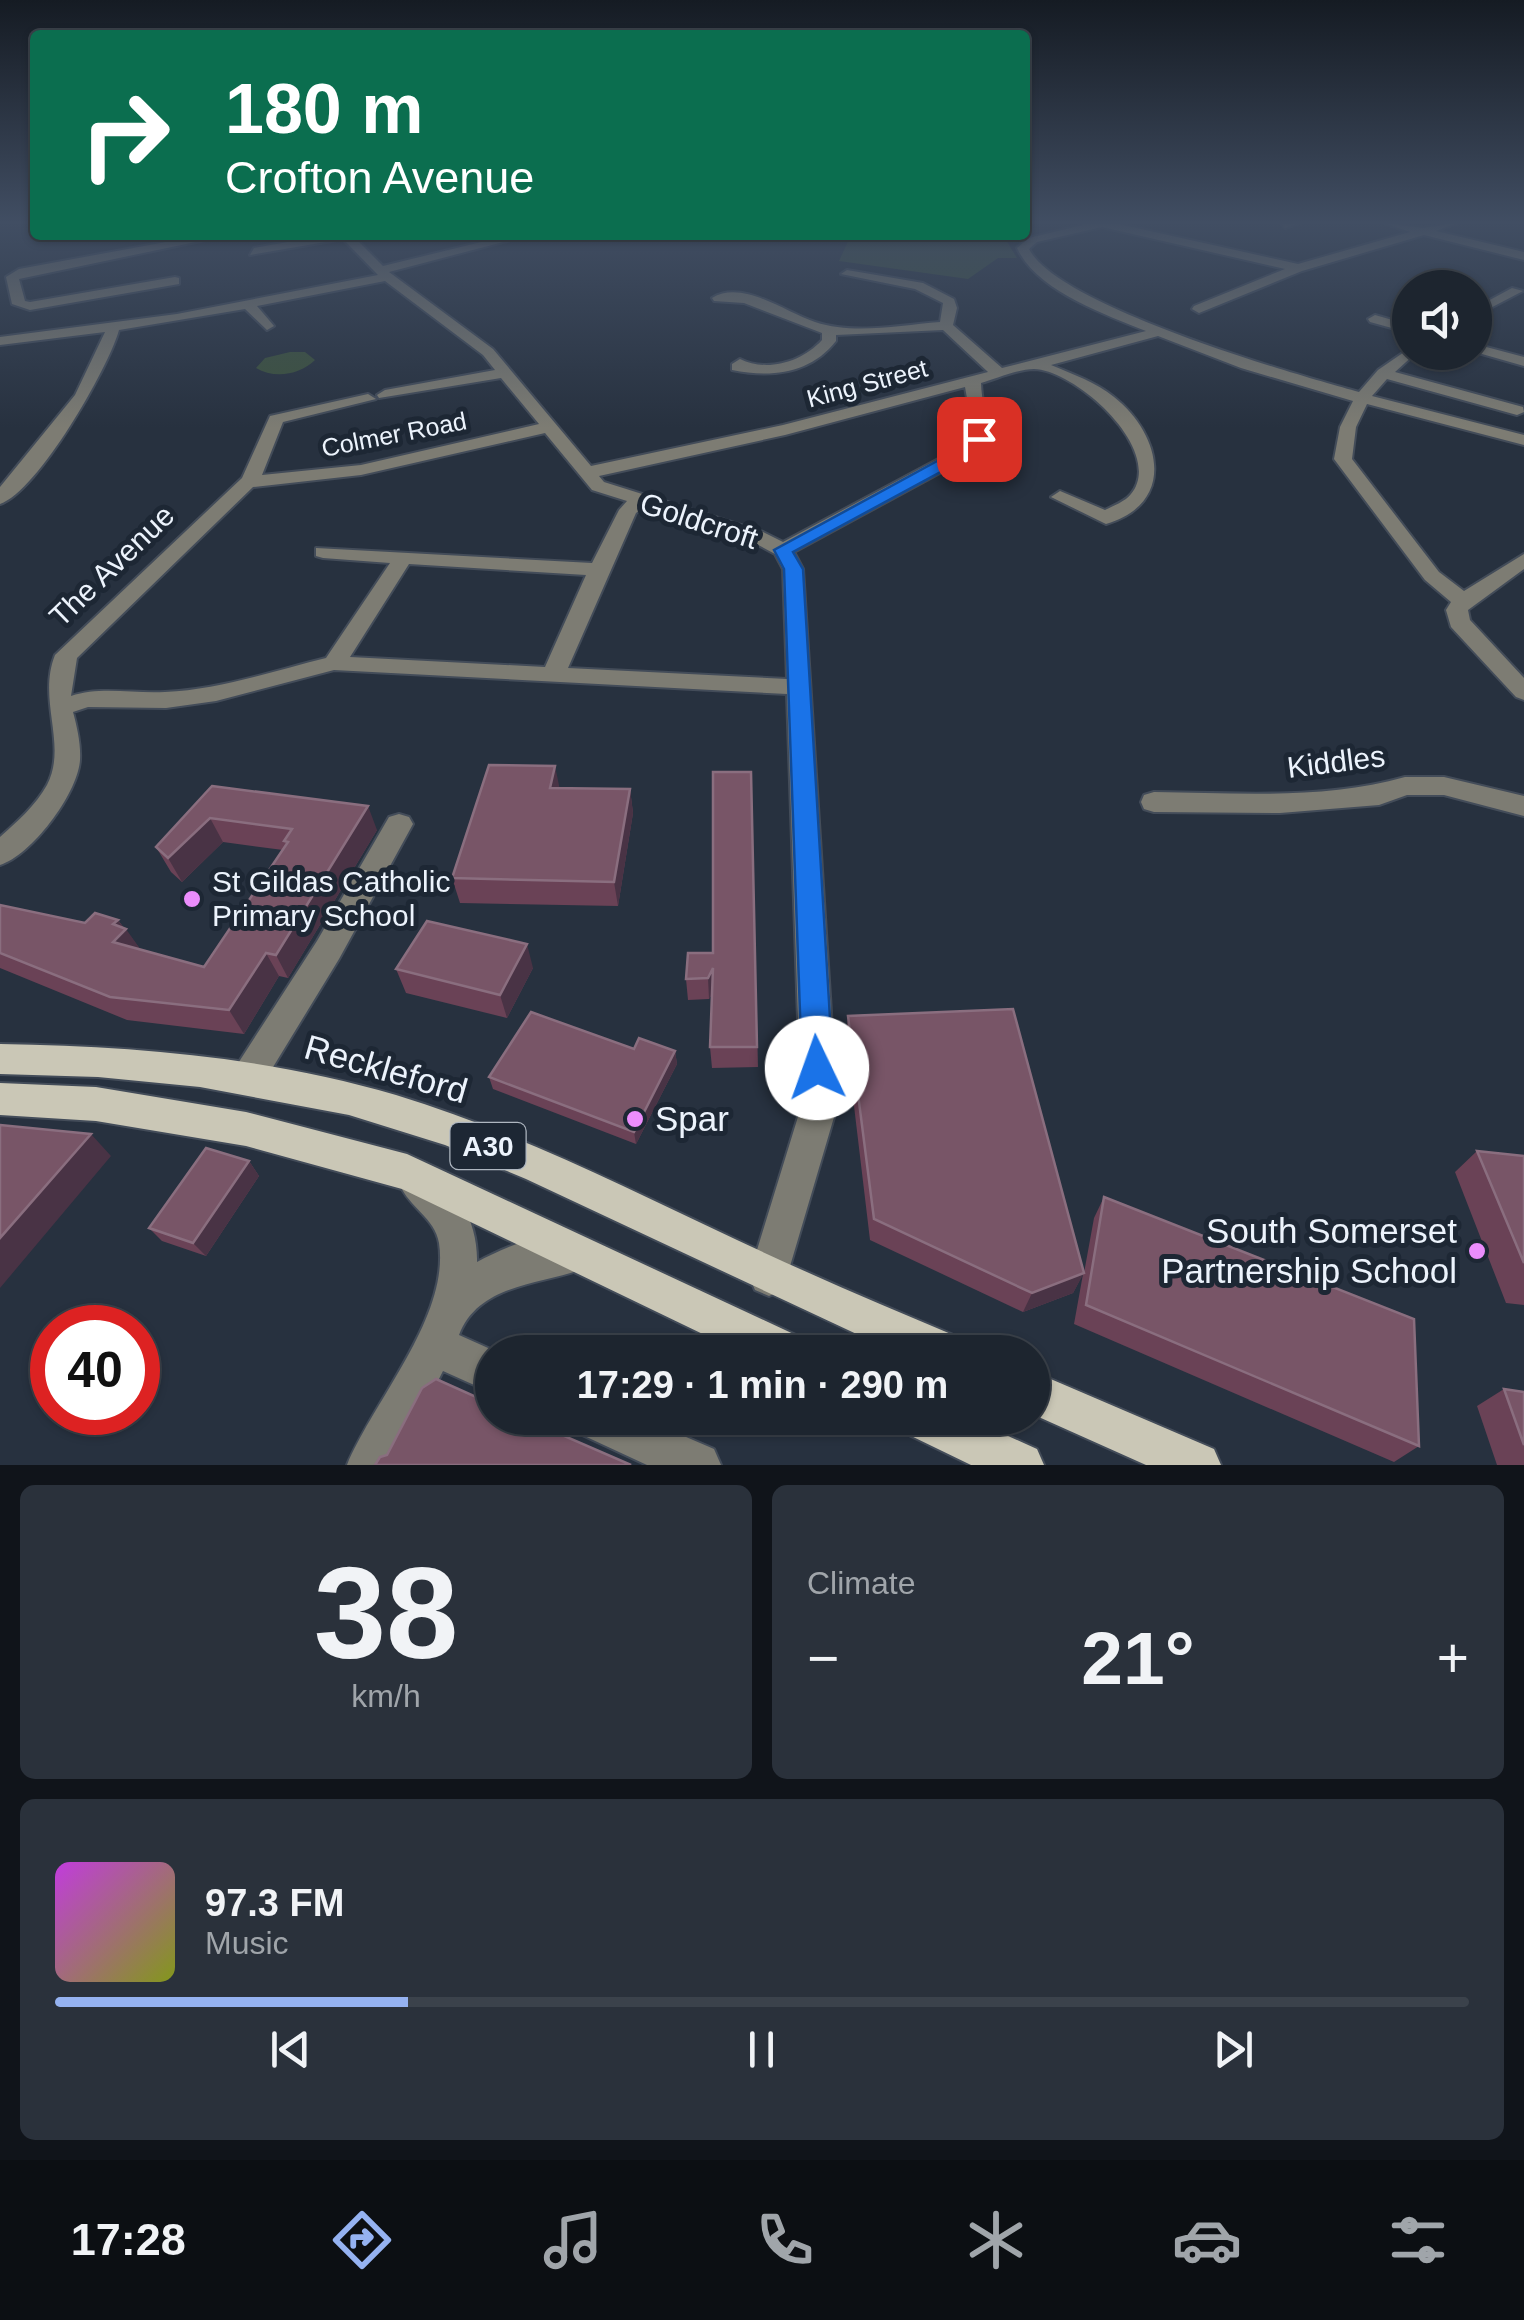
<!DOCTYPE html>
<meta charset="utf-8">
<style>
:root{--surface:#1d252f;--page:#2a313b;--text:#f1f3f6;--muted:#a0a5aa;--line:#3b424b;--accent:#95b2f1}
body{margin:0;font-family:Arial,sans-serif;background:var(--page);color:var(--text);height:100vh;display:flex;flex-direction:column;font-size:38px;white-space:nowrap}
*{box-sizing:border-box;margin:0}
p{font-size:32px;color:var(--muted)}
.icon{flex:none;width:55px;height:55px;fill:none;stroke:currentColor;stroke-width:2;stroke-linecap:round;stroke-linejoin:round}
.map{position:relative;height:1465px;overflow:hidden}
.drawer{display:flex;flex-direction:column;gap:20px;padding:20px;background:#10141a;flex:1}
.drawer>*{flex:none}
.top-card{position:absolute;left:30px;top:30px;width:1000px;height:210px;border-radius:10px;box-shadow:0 2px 8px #0004,0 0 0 2px var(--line);background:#0b6e4f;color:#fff;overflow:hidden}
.tools{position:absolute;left:1392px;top:270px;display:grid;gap:20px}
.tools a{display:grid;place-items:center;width:100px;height:100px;border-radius:50%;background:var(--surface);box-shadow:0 2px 8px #0004,0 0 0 2px var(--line);font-size:50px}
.speed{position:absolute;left:30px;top:1305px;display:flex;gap:20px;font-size:50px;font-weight:700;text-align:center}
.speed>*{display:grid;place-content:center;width:130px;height:130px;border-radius:50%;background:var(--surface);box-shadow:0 2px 8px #0004,0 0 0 2px var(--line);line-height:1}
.speed .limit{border:15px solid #d22;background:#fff;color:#111}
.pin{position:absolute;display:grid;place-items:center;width:85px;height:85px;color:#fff;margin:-42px;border-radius:20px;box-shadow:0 5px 15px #0006}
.me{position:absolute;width:110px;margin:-55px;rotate:357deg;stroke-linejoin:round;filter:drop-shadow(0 0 8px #0008)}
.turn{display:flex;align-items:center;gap:35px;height:210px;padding:0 30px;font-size:45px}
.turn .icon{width:130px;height:130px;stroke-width:2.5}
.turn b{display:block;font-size:70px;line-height:85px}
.big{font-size:75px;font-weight:700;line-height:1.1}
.drawer .widget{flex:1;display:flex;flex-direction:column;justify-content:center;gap:15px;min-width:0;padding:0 35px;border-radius:15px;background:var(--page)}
.drawer .dial{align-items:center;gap:0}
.dial b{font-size:130px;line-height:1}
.song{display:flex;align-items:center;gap:30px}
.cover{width:120px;height:120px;border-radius:15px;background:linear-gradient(135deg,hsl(290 70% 55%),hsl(70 70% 35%))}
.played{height:10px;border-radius:5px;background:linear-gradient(90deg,var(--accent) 25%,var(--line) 25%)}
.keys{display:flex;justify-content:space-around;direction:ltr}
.heat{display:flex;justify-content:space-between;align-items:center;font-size:55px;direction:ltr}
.drawer .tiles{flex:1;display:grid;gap:20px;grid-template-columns:1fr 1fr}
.widget:last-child{grid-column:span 2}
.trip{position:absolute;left:475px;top:1335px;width:575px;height:100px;border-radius:50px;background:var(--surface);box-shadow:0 2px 8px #0004,0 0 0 2px var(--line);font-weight:700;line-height:100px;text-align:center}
.menu{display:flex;height:160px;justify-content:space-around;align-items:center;background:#0c0f13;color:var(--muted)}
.menu .icon{width:70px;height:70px}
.menu .selected{color:var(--accent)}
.menu b{font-size:45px;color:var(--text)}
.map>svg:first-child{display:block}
.green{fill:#3c523c}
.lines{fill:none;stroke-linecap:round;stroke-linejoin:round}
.minor-casing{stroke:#434c59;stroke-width:4}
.major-casing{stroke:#434c59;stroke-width:4}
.minor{fill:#7d7c73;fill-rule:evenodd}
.major{fill:#cac7b6;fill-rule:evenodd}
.wall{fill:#6a4256}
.shaded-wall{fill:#493345}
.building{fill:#785567;stroke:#8a6e7f;stroke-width:2.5}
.route{fill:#1a73e8;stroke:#114b97;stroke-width:2.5}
.poi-dot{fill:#eb8dfc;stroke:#1d2734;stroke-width:4}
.labels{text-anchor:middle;stroke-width:10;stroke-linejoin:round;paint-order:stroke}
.far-street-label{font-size:25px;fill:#ecf3fc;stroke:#1d2734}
.shield{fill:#1d2734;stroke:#aeb6c0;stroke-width:2.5}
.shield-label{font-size:28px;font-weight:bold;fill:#ecf3fc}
.street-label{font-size:30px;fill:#ecf3fc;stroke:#1d2734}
.poi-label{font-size:30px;fill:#ecf3fc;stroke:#1d2734;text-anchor:start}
.near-street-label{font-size:35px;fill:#ecf3fc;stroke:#1d2734}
.near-poi-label{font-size:35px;fill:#ecf3fc;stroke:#1d2734;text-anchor:start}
</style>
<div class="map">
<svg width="1524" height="1465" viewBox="0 0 1524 1465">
<rect width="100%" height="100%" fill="#27313f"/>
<path class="green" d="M851,235L1006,240L1017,258H998L968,279L839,261Z
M290,352H305L315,360C300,375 274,379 256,368L265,358Z"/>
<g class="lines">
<g class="minor-casing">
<path id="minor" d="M1091,223H1114L1298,264L1410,232L1384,223L1423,228L1457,223L1436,231L1524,252V260L1424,235L1302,271L1199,313L1192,309L1194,306L1285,269L1102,227L1037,242L1029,249C1058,306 1293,374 1359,392L1378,370L1410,348V352H1417L1395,372L1523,407L1524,412L1517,415L1387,379L1372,396L1524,435V445L1367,404L1356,427L1352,459L1439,572L1464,591L1524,554V569L1468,610L1470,620L1524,678V700L1516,697L1451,627L1446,610L1451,602L1425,580L1334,459L1340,427L1353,401L1241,368L1158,336L1051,365C1072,374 1096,382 1114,397C1161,434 1177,503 1106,524L1051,497L1060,491L1105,510C1113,506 1126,501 1131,494C1166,451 1076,370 1034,369C1018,369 996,379 981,383C982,417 998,426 971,456L794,552L803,569L837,1107L783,1290L769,1296L755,1290L749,1276L801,1107L787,694L334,670L216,701L166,708L88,707L73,712C77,727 81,744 80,760C78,793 32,855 0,865V837C17,822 36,805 47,785C68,745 37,700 55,655L242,478L270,416L368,394L376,399L283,422L262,475L361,465L539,424L501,378L379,398L377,395L385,390L495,370L483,355L385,281L257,306L274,326L267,330L245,309L119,330C108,369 38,491 0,504V487L75,395L105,332L0,345V337L177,314L378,275L343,239L250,255L254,248L327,235H352L383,266L510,235H530L389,272L493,349L591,466L783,425L988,372L943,330L836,335V341C810,374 771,378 732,370V364L740,359C766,372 801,363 822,340V333L744,303L714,301L712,298C743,279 786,313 815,322C854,335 900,325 940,322L943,303L915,289L841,274L847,270L923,283L954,299L957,308L953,325L1002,368L1146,331C1104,314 1037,291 1017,248L1029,238ZM965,387L972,426L959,448L783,542L763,532L604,482L599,476L785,435ZM545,433L592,490L627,501L619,510L592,563L316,548V556L323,558L390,563L326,658C273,671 219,690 165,692C134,694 101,686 71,696L77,658L253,487L361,475ZM644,507L749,540L775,554L783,569L787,679L568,668L636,513ZM409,564L586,575L545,667L350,657Z
M1281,223H1299L1285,228Z
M204,235H229L19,279L25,301L30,302L175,277L179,278V284L30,310L12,304L6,277L19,269Z
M1512,288L1523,291L1475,316V308Z
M1375,315L1410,325V333L1370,322L1368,319Z
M1475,344L1524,357V366L1475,352Z
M1405,777H1444L1524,796V816L1444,795H1407L1379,805L1280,813L1154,812L1144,809L1141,802L1144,795L1154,792C1237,793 1325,800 1405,777Z
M399,814L409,817L413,824L339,959L259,1090L247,1095L235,1090L230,1079L235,1068L317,941L389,817Z
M419,1166C457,1182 478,1222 477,1262C507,1246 555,1225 588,1239L594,1253L588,1267C544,1285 479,1282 459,1335L497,1352H492V1393L443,1371L395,1465H347C374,1400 450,1316 439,1243C435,1218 409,1207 400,1185L406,1172Z
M571,1418H642L714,1449L721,1465H647L578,1433Z"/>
</g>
<g class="major-casing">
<path id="major" d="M0,1044C133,1046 268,1057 396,1095C514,1131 625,1187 737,1240C809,1274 884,1306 958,1337L964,1352H895L526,1179L445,1145L349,1115L200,1087L98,1077L0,1074Z
M0,1083L96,1087L246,1112L407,1154L800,1337L806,1352H740L402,1189L246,1146L96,1121L0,1115Z
M1032,1371L1214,1449L1221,1465H1146L1032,1414Z
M898,1418H968L1037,1449L1044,1465H971L905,1433Z"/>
</g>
<use href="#minor" class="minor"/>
<use href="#major" class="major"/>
</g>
<path class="wall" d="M751,772L758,1067L712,1068L710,1047L712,994L709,999L688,1000L686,979L713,953Z
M212,786L377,830L288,978L279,976L244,1034L127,1020L0,968V905L85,923L118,920L140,949L204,967L283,850L223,842L182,882L171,872L156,847Z
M559,788L630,789L633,813L618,906L460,903L452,878Z
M533,968L507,1018L406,993L396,969Z
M848,1016L1084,1273L1094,1218L1104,1197L1419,1446L1394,1462L1074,1324L1083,1274L1073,1293L1023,1312L870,1240L846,1039Z
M634,1049L675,1051L677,1064L636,1144L493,1089L489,1077Z
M1477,1151L1524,1156V1305L1506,1303L1455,1172Z
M249,1161L259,1176L206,1256L162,1241L149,1228Z
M1504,1389L1524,1392V1465H1497L1477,1406Z"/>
<path class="shaded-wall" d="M555,766L560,790L550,788Z
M630,789L633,813L618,906L614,882Z
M368,806L377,830L288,978L276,955Z
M210,818L223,842L182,882L168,858Z
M118,920L125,930L126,929L143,953L113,942V924Z
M527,944L533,968L507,1018L500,995Z
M266,953L279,976L244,1034L229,1010Z
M713,968L714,990L709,999L708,978Z
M675,1051L677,1064L636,1144L634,1132Z
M91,1134L111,1156L0,1288V1238Z
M249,1161L259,1176L206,1256L193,1243Z
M1084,1273L1073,1293L1023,1312L1032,1293Z"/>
<path class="building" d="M489,765L555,766L550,788L630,789L614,882L452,878Z
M713,772H751L757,1047H710L713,968L708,978L686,979L688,953H713Z
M212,786L368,806L276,955L266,953L229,1010L110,997L0,953V905L85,923L95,913L118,920L113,924L126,929L113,942L204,967L288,842L284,841L292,829L210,818L168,858L156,847Z
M427,921L527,944L500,995L396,969Z
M1013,1009L1084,1273L1032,1293L874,1219L848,1016Z
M531,1012L634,1049L639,1038L675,1051L634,1132L489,1077Z
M0,1125L91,1134L0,1238Z
M206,1148L249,1161L193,1243L149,1228Z
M1477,1151L1524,1156V1263Z
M1104,1197L1414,1319L1419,1446L1086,1305Z
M436,1379L492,1404V1418H523L631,1465H375L380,1457L387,1455L422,1388Z
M1504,1389L1524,1392V1445Z"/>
<linearGradient id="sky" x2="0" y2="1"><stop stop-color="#151b23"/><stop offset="0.52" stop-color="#414e63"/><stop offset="1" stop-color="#414e63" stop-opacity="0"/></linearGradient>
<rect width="1524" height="428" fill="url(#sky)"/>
<path class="route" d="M973,436L986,439L970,456L793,552L803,569L833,1068L828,1078L817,1082L806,1078L802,1068L784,569L774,550L959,449Z"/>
<g class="poi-dot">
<circle cx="192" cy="899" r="10"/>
<circle cx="635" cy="1119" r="10"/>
<circle cx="1477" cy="1251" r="10"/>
</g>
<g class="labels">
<g class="far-street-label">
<text transform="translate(867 383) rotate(-15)" y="9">King Street</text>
<text transform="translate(394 434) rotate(-11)" y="9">Colmer Road</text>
</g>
<rect class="shield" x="450.5" y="1123" width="75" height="46" rx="8"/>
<g class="shield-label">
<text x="488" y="1156">A30</text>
</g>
<g class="street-label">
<text transform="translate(699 521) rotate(18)" y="10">Goldcroft</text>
<text transform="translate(112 566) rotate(-44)" y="10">The Avenue</text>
<text transform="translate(1336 762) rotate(-7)" y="10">Kiddles</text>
</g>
<g class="poi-label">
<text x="212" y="892">St Gildas Catholic<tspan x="212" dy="34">Primary School</tspan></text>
</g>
<g class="near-street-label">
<text transform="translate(386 1069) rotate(16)" y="12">Reckleford</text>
</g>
<g class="near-poi-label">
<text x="655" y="1131">Spar</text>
<text x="1457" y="1243" text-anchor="end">South Somerset<tspan x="1457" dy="40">Partnership School</tspan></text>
</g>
</g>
</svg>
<div class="tools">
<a><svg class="icon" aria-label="sound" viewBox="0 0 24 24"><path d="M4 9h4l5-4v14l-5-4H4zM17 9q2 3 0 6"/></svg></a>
</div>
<div class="speed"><div class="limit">40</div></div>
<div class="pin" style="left:979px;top:439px;background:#d93025"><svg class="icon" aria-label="arrive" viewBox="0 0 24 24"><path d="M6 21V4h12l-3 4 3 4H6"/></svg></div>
<svg class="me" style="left:817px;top:1068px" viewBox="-20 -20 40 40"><circle r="19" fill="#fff"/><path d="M0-13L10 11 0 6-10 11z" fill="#1a73e8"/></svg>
<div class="trip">17:29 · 1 min · 290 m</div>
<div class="top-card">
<div class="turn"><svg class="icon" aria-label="right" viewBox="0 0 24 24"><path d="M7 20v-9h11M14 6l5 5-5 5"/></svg><div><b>180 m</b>Crofton Avenue</div></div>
</div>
</div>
<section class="drawer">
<div class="tiles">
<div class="widget dial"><b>38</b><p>km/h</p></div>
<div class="widget"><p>Climate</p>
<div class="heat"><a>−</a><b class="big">21°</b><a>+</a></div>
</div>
<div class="widget">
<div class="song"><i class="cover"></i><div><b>97.3 FM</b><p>Music</p></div></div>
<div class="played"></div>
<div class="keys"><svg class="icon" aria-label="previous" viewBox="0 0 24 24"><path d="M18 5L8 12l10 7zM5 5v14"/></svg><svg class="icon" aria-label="pause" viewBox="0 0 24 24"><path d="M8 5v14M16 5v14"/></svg><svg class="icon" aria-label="next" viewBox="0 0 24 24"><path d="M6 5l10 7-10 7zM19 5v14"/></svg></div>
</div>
</div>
</section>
<nav class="menu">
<b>17:28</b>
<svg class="icon selected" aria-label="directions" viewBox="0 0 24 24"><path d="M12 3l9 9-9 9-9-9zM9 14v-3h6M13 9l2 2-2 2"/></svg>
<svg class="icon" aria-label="music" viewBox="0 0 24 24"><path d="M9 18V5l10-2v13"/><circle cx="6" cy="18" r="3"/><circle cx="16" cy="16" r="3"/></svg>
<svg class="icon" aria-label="phone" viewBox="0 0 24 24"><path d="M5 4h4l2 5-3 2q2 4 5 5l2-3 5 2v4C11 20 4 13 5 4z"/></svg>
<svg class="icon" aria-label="climate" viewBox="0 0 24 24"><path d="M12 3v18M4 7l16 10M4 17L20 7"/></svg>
<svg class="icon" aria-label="car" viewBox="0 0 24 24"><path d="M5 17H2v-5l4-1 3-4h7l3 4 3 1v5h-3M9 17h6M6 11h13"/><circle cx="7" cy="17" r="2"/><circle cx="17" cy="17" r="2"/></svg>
<svg class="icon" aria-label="filters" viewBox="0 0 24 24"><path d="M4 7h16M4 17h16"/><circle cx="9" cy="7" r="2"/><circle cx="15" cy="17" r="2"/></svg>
</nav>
